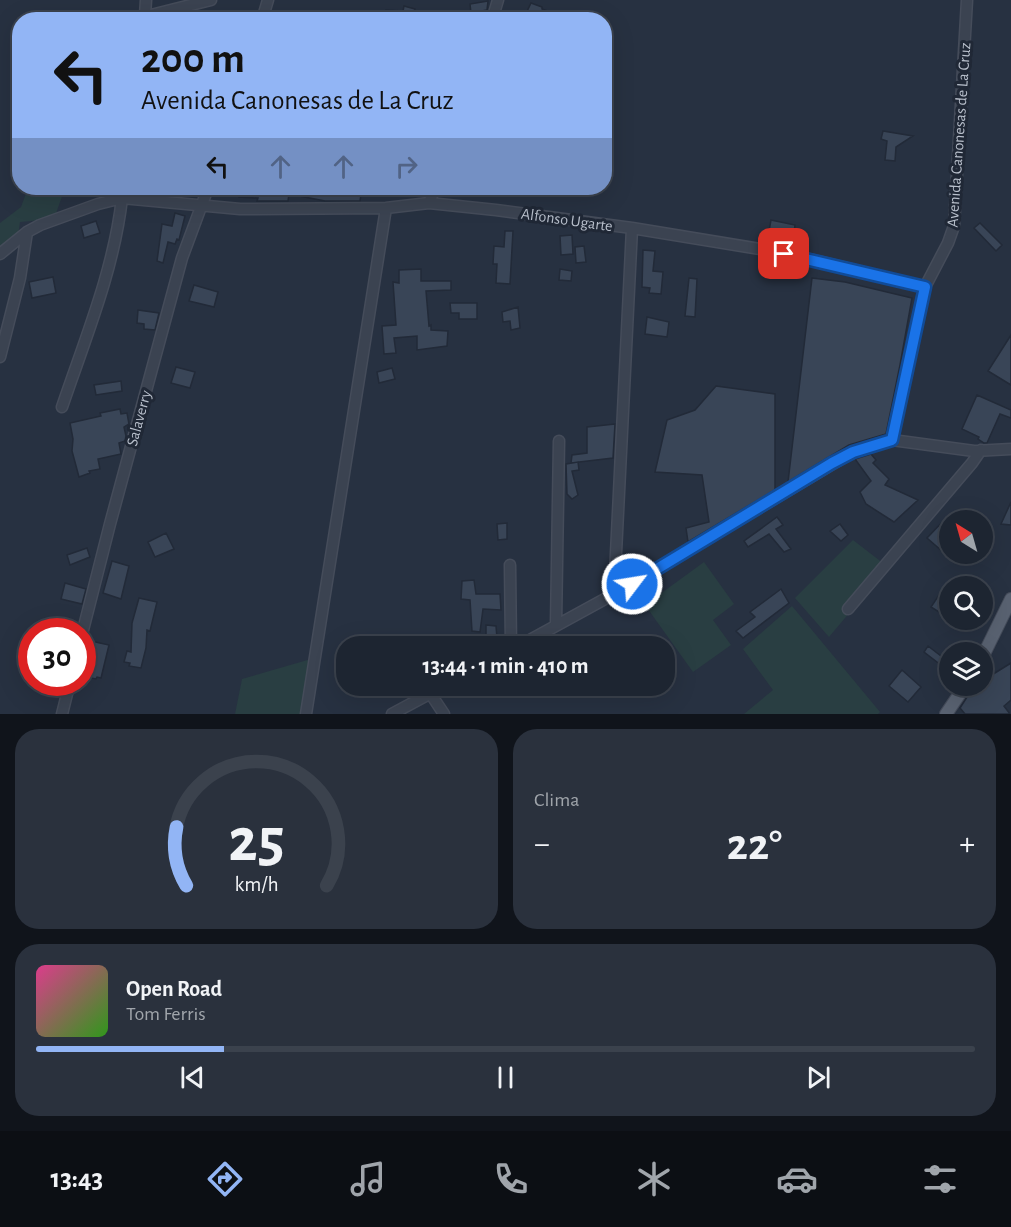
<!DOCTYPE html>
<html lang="es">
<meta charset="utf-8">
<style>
:root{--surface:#1d2531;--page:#2a313d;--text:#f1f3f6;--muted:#a0a5ab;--line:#3b424d;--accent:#92b5f5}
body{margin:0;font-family:"Alegreya Sans",sans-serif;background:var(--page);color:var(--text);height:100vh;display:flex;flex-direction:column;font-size:22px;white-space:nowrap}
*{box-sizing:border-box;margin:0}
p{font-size:20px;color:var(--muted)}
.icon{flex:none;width:33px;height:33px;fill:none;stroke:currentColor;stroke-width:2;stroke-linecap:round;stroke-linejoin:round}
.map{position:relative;height:714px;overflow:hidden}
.panel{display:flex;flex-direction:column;gap:15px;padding:15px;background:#10141b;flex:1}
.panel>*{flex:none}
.banner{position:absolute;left:12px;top:12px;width:600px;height:183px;border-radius:24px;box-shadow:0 6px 24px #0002,0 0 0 2px var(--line);background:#92b5f5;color:#111;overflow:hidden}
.needle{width:39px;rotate:323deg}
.fabs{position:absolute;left:939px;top:510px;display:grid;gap:12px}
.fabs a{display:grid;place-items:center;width:54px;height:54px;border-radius:50%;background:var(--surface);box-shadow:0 6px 24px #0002,0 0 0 2px var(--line);font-size:30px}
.speed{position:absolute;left:18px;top:618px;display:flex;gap:12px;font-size:30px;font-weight:700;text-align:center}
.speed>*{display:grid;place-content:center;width:78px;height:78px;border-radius:50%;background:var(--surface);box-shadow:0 6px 24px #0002,0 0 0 2px var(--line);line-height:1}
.speed .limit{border:9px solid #d22;background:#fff;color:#111}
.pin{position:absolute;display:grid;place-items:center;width:51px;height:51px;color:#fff;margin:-26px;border-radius:12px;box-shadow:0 3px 9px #0006}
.me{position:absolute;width:66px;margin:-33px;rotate:59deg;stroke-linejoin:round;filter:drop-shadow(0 0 4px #0008)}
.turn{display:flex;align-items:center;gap:21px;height:126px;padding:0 30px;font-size:27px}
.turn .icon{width:78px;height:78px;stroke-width:2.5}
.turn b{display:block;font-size:42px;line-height:51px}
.lanes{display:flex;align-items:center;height:57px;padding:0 30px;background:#0003;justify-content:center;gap:30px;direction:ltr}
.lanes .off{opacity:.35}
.big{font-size:45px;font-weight:700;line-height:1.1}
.panel .tile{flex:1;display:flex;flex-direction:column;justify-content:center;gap:9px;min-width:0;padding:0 21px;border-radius:24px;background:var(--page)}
.panel .dial{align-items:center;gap:0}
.dial svg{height:156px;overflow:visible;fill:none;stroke:var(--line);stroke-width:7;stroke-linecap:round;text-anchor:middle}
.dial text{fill:var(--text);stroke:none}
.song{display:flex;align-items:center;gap:18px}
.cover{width:72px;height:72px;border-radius:9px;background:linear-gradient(135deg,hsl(330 70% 55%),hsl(110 70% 35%))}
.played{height:6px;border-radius:3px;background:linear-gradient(90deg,var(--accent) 20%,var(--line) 20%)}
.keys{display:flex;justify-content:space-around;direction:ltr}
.heat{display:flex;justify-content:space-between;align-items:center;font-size:33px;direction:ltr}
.panel .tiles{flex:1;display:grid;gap:15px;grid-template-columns:1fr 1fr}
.tile:last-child{grid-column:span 2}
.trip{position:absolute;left:336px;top:636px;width:339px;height:60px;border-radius:24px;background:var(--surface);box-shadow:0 6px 24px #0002,0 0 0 2px var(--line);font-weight:700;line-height:60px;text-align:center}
.dock{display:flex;height:96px;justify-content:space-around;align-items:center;background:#0c0f14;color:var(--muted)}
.dock .icon{width:42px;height:42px}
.dock .active{color:var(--accent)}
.dock b{font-size:27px;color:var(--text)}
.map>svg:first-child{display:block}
.green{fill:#293e42}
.building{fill:#394557;stroke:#222a38;stroke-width:1.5}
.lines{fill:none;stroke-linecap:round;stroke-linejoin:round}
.minor-casing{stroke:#454c5a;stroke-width:13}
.major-casing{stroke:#454c5a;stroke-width:14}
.minor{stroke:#3b4351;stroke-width:10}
.major{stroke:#596271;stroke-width:12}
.route-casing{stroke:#114b97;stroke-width:15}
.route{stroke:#1a73e8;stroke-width:10}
.labels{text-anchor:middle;stroke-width:6;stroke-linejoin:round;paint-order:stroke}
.street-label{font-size:16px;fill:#b8bfcb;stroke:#202836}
</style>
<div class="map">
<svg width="1011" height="714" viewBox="0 0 1011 714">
<rect width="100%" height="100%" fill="#273141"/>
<path class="green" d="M28,188H65L54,219L20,222L17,243L0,257V223L21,207Z
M853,540L888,567L829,637L795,598Z
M704,562L734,604L713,620L731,645L693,672L645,605Z
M792,606L880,712L878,714H744L773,690L743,649Z
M311,659L302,714H235L242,679Z"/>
<path class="building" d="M488,1L487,10L471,13L470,4Z
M531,3L542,7V9L568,18V20H523Z
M404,6L415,9L413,20H385L386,10L403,11Z
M883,131L913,136L896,147L895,161L885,160L887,141L881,139Z
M240,188L274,192V188H362L360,201H325L289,194L288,201H257L258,198L239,197Z
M471,188H496L494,196L471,190Z
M175,213L185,216L179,240L177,239L175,244L168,242L163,263L157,261L162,224L172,226Z
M771,220L795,225L793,238L784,236V234L769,231Z
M96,221L100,233L84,238L81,226Z
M980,223L1002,245L996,251L974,228Z
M505,231H513L510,284L496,283L497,264H493L494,246L504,247Z
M572,235L573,254L561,255L560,236Z
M584,246L586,262L576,263L575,247Z
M643,250L655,251L653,271L663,272L661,294L649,293L650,288L642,287Z
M421,269V281H451V290L426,291L429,326L431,325V330L448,331L447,346L417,350V336L394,338L396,353L384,354L382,326L396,325L393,282L399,283V270Z
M560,269L572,271L571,281L559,280Z
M53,277L56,293L32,298L29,282Z
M689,278L697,279L695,317L685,316Z
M812,278L845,282L912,298L900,365L886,434L849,445L788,482Z
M194,285L218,292L214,307L189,301Z
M450,303H477V319H459V313H451Z
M518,307L520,328L511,330L510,321L503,322L502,312Z
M138,310L159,313L155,330L144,329V324L137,323Z
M647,317L669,322L667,337L645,334Z
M1011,335V385L988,371Z
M176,367L195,372L190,388L171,383Z
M392,368L395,379L379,383L377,372Z
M121,381L122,391L96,395L94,385Z
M716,386L775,394V490L688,542L686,528L709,522L702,475L655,472L667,420L695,410Z
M977,395L1011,410V418L1000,414L987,443H984L978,439L979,437L962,429Z
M120,409L121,414L127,413L129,424L124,427L126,436L125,441L119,443L121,454L98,459L100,469L89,471L90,473L79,477L72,451L73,439L70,423L101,416L100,413Z
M615,424L613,458L571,463L572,455L587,453V427Z
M871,454L876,460L873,463L889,479L885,485L918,500L894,522L866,504L860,492L871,481L855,459Z
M578,462L579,470L572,471L578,495L572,499L567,494L566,464Z
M1011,502V525L1001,524Z
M950,514V558L927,538Z
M777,517L783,525L776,529L791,549L784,552L769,534L748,547L744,541Z
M507,523V539L498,540L497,524Z
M840,524L848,535L841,541L830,531Z
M166,533L174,549L155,557L148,542Z
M87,548L90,557L70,565L67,555Z
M112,561L129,566L121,599L103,593Z
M474,580L476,594H500L501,610L483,609L480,632L472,631L470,600L461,599L462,581Z
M65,583L86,589L82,604L61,599Z
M781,589L789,603L743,638L736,631L755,617L750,612Z
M941,592L950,597V619L931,607Z
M139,598L157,602L150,631L147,630L146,648L141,668L129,666L130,663L124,662L127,651L131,652L132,623Z
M486,625L496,626L497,638H486Z
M91,641L109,645L101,678L97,677L96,679L82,676Z
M928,646L950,663V672L924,652Z
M1011,663V700L1004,706L1010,714H965L960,708L974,686H982V681Z
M902,670L921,687L908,702L889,686Z"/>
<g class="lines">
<g class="minor-casing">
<path id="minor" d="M145,16L146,0
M131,20L211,0
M262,20L268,0
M492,20L498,0
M429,203L435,188
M0,254L27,232L40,225L98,204L122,198L240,209L386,208L429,203L496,210L632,228L784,253L925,287
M0,357L20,278L27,232
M62,407C85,339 114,270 122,198
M892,440L925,287L948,243L954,226L967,0
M510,565L511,646
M614,594L632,228
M848,609L972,463L981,450
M556,625L559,441
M82,634L110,524L182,258L208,188
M519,646L614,594L853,452L892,440L974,451L1011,449
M430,693L444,714
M62,714L70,682
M306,714L386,208
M392,714L444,686"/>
</g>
<g class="major-casing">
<path id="major" d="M982,658L1011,599
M946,714L965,686"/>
</g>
<use href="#minor" class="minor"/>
<use href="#major" class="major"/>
</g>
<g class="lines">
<g class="route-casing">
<path id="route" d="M632,584L832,463L853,452L892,440L925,287L784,254"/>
</g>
<use href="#route" class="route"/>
</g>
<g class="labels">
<g class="street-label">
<text transform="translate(958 135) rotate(-86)" y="6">Avenida Canonesas de La Cruz</text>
<text transform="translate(567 219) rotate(8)" y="6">Alfonso Ugarte</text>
<text transform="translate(138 418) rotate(-75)" y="6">Salaverry</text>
</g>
</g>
</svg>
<div class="fabs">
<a><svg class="needle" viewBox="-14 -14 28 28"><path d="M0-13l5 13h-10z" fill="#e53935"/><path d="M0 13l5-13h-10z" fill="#a0a5ab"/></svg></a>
<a><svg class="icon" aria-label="search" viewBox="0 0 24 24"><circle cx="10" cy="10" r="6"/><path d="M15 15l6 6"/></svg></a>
<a><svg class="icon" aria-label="layers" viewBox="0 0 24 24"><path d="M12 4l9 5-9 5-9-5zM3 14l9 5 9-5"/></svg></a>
</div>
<div class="speed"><div class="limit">30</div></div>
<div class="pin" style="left:784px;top:254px;background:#d93025"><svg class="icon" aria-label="arrive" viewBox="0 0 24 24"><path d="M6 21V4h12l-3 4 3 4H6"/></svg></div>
<svg class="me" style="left:632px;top:584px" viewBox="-20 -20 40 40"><circle r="17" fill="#1a73e8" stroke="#fff" stroke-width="3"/><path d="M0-11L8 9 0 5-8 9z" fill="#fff"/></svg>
<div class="trip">13:44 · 1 min · 410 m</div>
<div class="banner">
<div class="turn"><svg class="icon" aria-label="left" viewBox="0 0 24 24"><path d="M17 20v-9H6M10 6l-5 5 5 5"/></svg><div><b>200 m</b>Avenida Canonesas de La Cruz</div></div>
<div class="lanes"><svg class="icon" aria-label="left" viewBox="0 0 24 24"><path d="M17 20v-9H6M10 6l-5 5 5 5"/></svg><svg class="icon off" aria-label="ahead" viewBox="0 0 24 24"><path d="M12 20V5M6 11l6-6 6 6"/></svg><svg class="icon off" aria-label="ahead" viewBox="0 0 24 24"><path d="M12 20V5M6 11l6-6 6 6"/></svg><svg class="icon off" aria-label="right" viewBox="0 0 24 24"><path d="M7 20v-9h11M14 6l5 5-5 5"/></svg></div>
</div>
</div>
<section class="panel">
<div class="tiles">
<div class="tile dial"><svg viewBox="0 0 100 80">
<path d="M14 69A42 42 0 1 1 86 69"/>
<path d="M14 69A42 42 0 0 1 9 39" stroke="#92b5f5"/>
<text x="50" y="56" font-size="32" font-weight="700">25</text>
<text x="50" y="72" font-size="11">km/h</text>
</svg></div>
<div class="tile"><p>Clima</p>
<div class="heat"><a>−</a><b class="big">22°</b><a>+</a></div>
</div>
<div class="tile">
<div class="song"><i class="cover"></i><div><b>Open Road</b><p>Tom Ferris</p></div></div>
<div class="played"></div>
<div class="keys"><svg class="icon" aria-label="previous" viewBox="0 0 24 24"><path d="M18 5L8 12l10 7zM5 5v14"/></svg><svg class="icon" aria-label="pause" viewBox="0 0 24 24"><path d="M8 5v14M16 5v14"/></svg><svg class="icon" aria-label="next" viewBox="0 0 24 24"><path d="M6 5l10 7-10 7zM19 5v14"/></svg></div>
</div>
</div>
</section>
<nav class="dock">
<b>13:43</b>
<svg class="icon active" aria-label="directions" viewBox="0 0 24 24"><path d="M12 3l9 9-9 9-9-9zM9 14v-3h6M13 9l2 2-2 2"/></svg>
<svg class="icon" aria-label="music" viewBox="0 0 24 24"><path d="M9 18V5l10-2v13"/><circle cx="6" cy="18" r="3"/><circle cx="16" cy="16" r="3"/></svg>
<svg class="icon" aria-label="phone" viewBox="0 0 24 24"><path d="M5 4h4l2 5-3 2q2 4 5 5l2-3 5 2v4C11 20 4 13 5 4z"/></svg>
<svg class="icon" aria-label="climate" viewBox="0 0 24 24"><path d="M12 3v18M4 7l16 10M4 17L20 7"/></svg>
<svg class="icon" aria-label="car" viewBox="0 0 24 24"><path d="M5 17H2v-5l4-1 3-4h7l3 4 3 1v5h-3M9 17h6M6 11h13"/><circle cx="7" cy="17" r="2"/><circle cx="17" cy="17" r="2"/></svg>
<svg class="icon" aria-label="filters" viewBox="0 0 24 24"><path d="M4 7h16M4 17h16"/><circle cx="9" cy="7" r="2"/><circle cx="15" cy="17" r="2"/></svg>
</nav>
